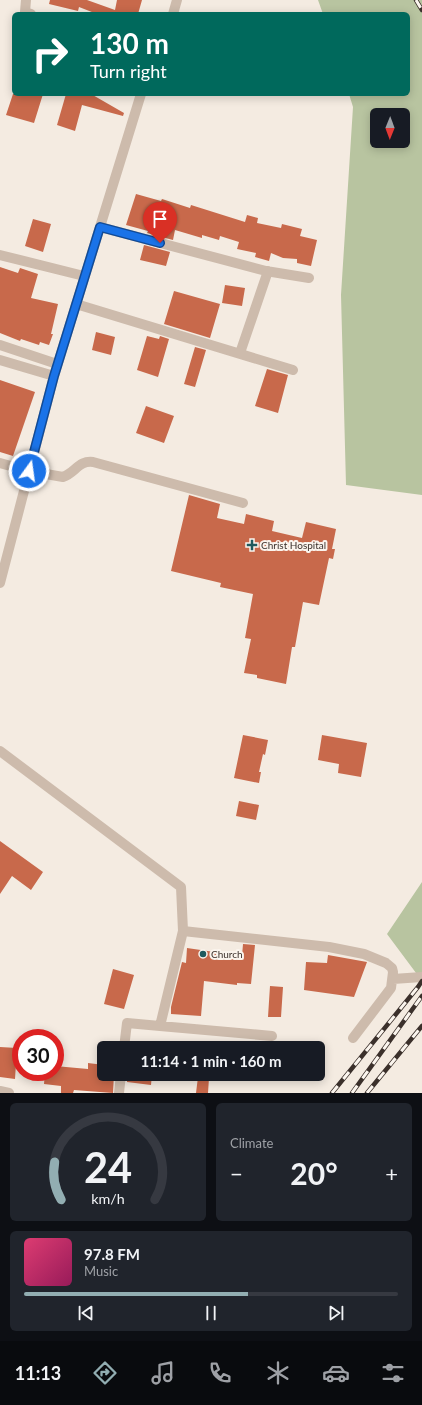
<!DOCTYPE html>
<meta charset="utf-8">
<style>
:root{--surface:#171b24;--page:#20242c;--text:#f1f3f6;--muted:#9ea1a6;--line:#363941;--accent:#92aeb2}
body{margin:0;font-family:Lato,sans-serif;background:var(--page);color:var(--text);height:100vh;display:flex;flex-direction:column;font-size:15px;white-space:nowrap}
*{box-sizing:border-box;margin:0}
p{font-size:13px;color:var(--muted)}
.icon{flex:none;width:22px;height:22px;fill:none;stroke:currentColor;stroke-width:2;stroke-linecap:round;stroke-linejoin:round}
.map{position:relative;height:1093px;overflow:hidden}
.side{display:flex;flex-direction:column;gap:10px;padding:10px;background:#0d0f14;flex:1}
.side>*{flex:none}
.guide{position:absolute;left:12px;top:12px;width:398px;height:84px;border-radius:6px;box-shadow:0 2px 10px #0003;background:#00695c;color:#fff;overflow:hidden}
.needle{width:26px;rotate:181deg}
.buttons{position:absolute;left:370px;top:108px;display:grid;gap:8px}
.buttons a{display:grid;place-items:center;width:40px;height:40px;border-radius:6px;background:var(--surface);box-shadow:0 2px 10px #0003;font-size:20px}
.speed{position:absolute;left:12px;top:1029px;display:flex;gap:8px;font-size:20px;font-weight:700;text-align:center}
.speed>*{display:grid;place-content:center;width:52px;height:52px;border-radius:50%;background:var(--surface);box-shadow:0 2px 10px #0003;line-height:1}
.speed .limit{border:6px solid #d22;background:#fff;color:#111}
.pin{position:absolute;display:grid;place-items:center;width:34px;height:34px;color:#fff;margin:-41px -17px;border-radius:50% 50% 50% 0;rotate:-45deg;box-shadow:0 0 4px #0007}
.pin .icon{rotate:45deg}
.me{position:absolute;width:44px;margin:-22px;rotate:14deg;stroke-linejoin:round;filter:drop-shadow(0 0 3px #0008)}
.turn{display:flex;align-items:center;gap:14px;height:84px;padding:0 12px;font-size:18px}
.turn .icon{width:52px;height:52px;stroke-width:2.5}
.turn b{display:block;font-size:28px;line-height:34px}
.big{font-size:30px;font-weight:700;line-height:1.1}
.side .tile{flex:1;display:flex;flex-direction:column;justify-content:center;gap:6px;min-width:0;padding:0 14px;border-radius:6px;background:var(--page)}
.side .dial{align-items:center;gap:0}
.dial svg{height:104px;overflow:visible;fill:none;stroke:var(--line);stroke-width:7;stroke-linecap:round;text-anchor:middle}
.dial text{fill:var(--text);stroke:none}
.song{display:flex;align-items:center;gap:12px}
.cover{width:48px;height:48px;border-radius:6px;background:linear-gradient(135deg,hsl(340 70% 55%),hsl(330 70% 35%))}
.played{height:4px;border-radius:2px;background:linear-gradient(90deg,var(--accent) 60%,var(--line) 60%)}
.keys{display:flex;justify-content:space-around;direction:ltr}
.heat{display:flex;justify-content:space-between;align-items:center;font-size:22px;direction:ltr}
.side .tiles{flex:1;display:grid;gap:10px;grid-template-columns:1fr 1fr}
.tile:last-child{grid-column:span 2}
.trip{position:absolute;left:97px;top:1041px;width:228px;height:40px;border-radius:6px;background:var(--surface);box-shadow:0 2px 10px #0003;font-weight:700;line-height:40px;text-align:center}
.tabs{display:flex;height:64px;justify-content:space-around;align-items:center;background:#090b0e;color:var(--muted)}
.tabs .icon{width:28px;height:28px}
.tabs .selected{color:var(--accent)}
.tabs b{font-size:18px;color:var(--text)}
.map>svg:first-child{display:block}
.green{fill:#b8c4a0;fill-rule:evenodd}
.building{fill:#c8694b}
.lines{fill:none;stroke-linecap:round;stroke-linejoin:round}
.minor{stroke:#cdbbac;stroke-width:10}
.rail-casing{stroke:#3b302b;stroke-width:4.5}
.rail{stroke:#fbf5ee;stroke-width:3;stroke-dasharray:9;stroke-linecap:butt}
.route-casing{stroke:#114b97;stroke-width:10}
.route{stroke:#1a73e8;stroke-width:7}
.poi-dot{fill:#1f5a5e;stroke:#fbf5ee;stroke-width:1.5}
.labels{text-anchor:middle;stroke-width:4;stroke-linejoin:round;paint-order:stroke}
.poi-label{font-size:10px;fill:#3b302b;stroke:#fbf5ee;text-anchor:start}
</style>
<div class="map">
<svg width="422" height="1093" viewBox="0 0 422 1093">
<rect width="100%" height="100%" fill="#f4ebe1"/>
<path class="green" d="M318,0H422V495L346,485L341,295L353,107L349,94H408V14H323ZM377,115H403V141H377Z
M422,882V981L387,934Z"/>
<path class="building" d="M50,0H87L115,10L117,0H142L138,14H97L79,7L78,11L49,4Z
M13,94H43L34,123L6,115Z
M66,94H91L124,113L123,116L82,105L75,131L57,125Z
M136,194L161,201L162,199L190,208L191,205L245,222L247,215L258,218L257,223L281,228L282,224L302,229L300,236L317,240L311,266L297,263V259L283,258L271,253L269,261L255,257L256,253L237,249L239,242L220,236L219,240L202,235V238L175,230L173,240L147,233L148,231L126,225Z
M33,219L51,224L43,252L25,246Z
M144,245L170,252L166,266L140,260Z
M0,267L18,273L20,268L38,274L31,298L58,304L51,334H53L49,345L40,342L39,345L21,339L20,341L0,333Z
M225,285L245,288L242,306L222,303Z
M174,291L220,304L210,338L164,324Z
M96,332L115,337L111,355L92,350Z
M147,336L159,339L160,336L169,339L158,377L137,370Z
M195,347L206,350L195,387L184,384Z
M267,369L288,375L278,413L255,406Z
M0,380L35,392L13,456L0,452Z
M146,406L174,416L164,443L136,433Z
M189,495L220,504L217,518L244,524L246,514L274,521L272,531L302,538L306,522L336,529L332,549H335L333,559L329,558L319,605L303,602L295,647H292L286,684L257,678V675L244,673L251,639L245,638L253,594L220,587L221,583L171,571Z
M243,735L268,740L265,755L263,754L259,772H261L259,783L234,778Z
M322,735L367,743L361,777L338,773L339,764L318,760Z
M239,801L259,805L256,820L236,816Z
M0,841L43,872L31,890L12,876L0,894Z
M243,944L255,945L251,984L237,983V985L204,981L201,1016L171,1014V1007L182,962L186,963L187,948L242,956Z
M328,955L367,962L354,997L304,990L306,962L327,963Z
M113,969L134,975L124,1009L104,1004Z
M270,986L283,987L281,1017H268Z
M0,1047L17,1048L15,1079L0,1077Z
M88,1063L104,1065V1074H114L113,1093L74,1090L73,1093H61V1086L44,1084L45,1072H55V1066L88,1069Z
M127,1074H152L151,1085L127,1082Z
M198,1077L209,1078L208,1093H196Z"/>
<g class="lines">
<path class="minor" d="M26,0L25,12L31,14
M173,14L177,0
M100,227L266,271L309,278
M0,255L84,276
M76,304L293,370
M0,345L57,364
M240,353L268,271
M0,360L54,376
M0,463L29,471L63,477C75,473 79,460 93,462L243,503
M0,583L54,376L141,94
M0,751L181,887L183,931L160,1026L127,1023L124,1048
M183,931L329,947L364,954L386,963L392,968L393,972L391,988L353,1038
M393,979L422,977
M160,1026L272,1036
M0,1091L9,1093
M119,1093L121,1074"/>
<g class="rail-casing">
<path id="rail" d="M416,0L422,10
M332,1093L418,987L422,981
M352,1093L422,996
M367,1093L422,1026"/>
</g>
<use href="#rail" class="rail"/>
</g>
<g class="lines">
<g class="route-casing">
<path id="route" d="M29,471L54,376L100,227L160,243"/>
</g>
<use href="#route" class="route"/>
</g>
<g class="poi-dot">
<path d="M250 539h4v4h4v4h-4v4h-4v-4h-4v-4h4z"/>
<circle cx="203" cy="954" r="4"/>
</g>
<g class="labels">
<g class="poi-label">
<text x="261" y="549">Christ Hospital</text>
<text x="211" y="958">Church</text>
</g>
</g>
</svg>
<div class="buttons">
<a><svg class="needle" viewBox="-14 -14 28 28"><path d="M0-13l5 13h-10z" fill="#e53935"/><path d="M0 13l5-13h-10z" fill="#9ea1a6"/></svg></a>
</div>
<div class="speed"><div class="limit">30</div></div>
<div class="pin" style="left:160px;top:243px;background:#d93025"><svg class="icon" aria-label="arrive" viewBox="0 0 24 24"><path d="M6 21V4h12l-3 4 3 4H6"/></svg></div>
<svg class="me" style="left:29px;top:471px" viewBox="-20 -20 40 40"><circle r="17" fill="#1a73e8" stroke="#fff" stroke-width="3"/><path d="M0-11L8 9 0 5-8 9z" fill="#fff"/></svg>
<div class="trip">11:14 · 1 min · 160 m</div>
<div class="guide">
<div class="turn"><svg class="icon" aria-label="right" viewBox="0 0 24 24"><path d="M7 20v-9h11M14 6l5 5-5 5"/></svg><div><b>130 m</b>Turn right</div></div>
</div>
</div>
<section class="side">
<div class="tiles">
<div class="tile dial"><svg viewBox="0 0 100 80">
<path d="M14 69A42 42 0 1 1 86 69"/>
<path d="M14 69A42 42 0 0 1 9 40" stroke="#92aeb2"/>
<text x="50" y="56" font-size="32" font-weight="700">24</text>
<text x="50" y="72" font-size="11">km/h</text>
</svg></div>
<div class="tile"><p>Climate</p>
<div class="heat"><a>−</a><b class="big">20°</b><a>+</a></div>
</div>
<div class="tile">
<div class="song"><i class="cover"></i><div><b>97.8 FM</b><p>Music</p></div></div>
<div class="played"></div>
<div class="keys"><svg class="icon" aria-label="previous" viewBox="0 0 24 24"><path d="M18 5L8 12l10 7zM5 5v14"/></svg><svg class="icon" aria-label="pause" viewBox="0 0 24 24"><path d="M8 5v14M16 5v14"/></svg><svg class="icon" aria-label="next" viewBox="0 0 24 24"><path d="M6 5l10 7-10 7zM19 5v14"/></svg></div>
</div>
</div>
</section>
<nav class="tabs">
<b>11:13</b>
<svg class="icon selected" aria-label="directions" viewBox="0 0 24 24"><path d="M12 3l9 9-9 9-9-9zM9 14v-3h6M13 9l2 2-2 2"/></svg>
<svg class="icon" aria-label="music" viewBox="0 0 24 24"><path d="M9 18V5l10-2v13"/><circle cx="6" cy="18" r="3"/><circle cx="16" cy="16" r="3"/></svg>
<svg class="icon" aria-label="phone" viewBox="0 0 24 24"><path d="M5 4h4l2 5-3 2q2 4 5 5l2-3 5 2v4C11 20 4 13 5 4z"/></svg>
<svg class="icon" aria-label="climate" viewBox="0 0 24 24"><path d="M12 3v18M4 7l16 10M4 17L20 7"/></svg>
<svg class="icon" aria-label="car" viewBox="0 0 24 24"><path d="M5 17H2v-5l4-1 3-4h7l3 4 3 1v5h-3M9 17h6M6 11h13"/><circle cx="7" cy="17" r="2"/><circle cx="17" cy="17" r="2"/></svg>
<svg class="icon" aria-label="filters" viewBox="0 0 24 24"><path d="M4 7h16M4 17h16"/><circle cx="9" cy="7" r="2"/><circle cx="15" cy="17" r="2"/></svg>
</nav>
